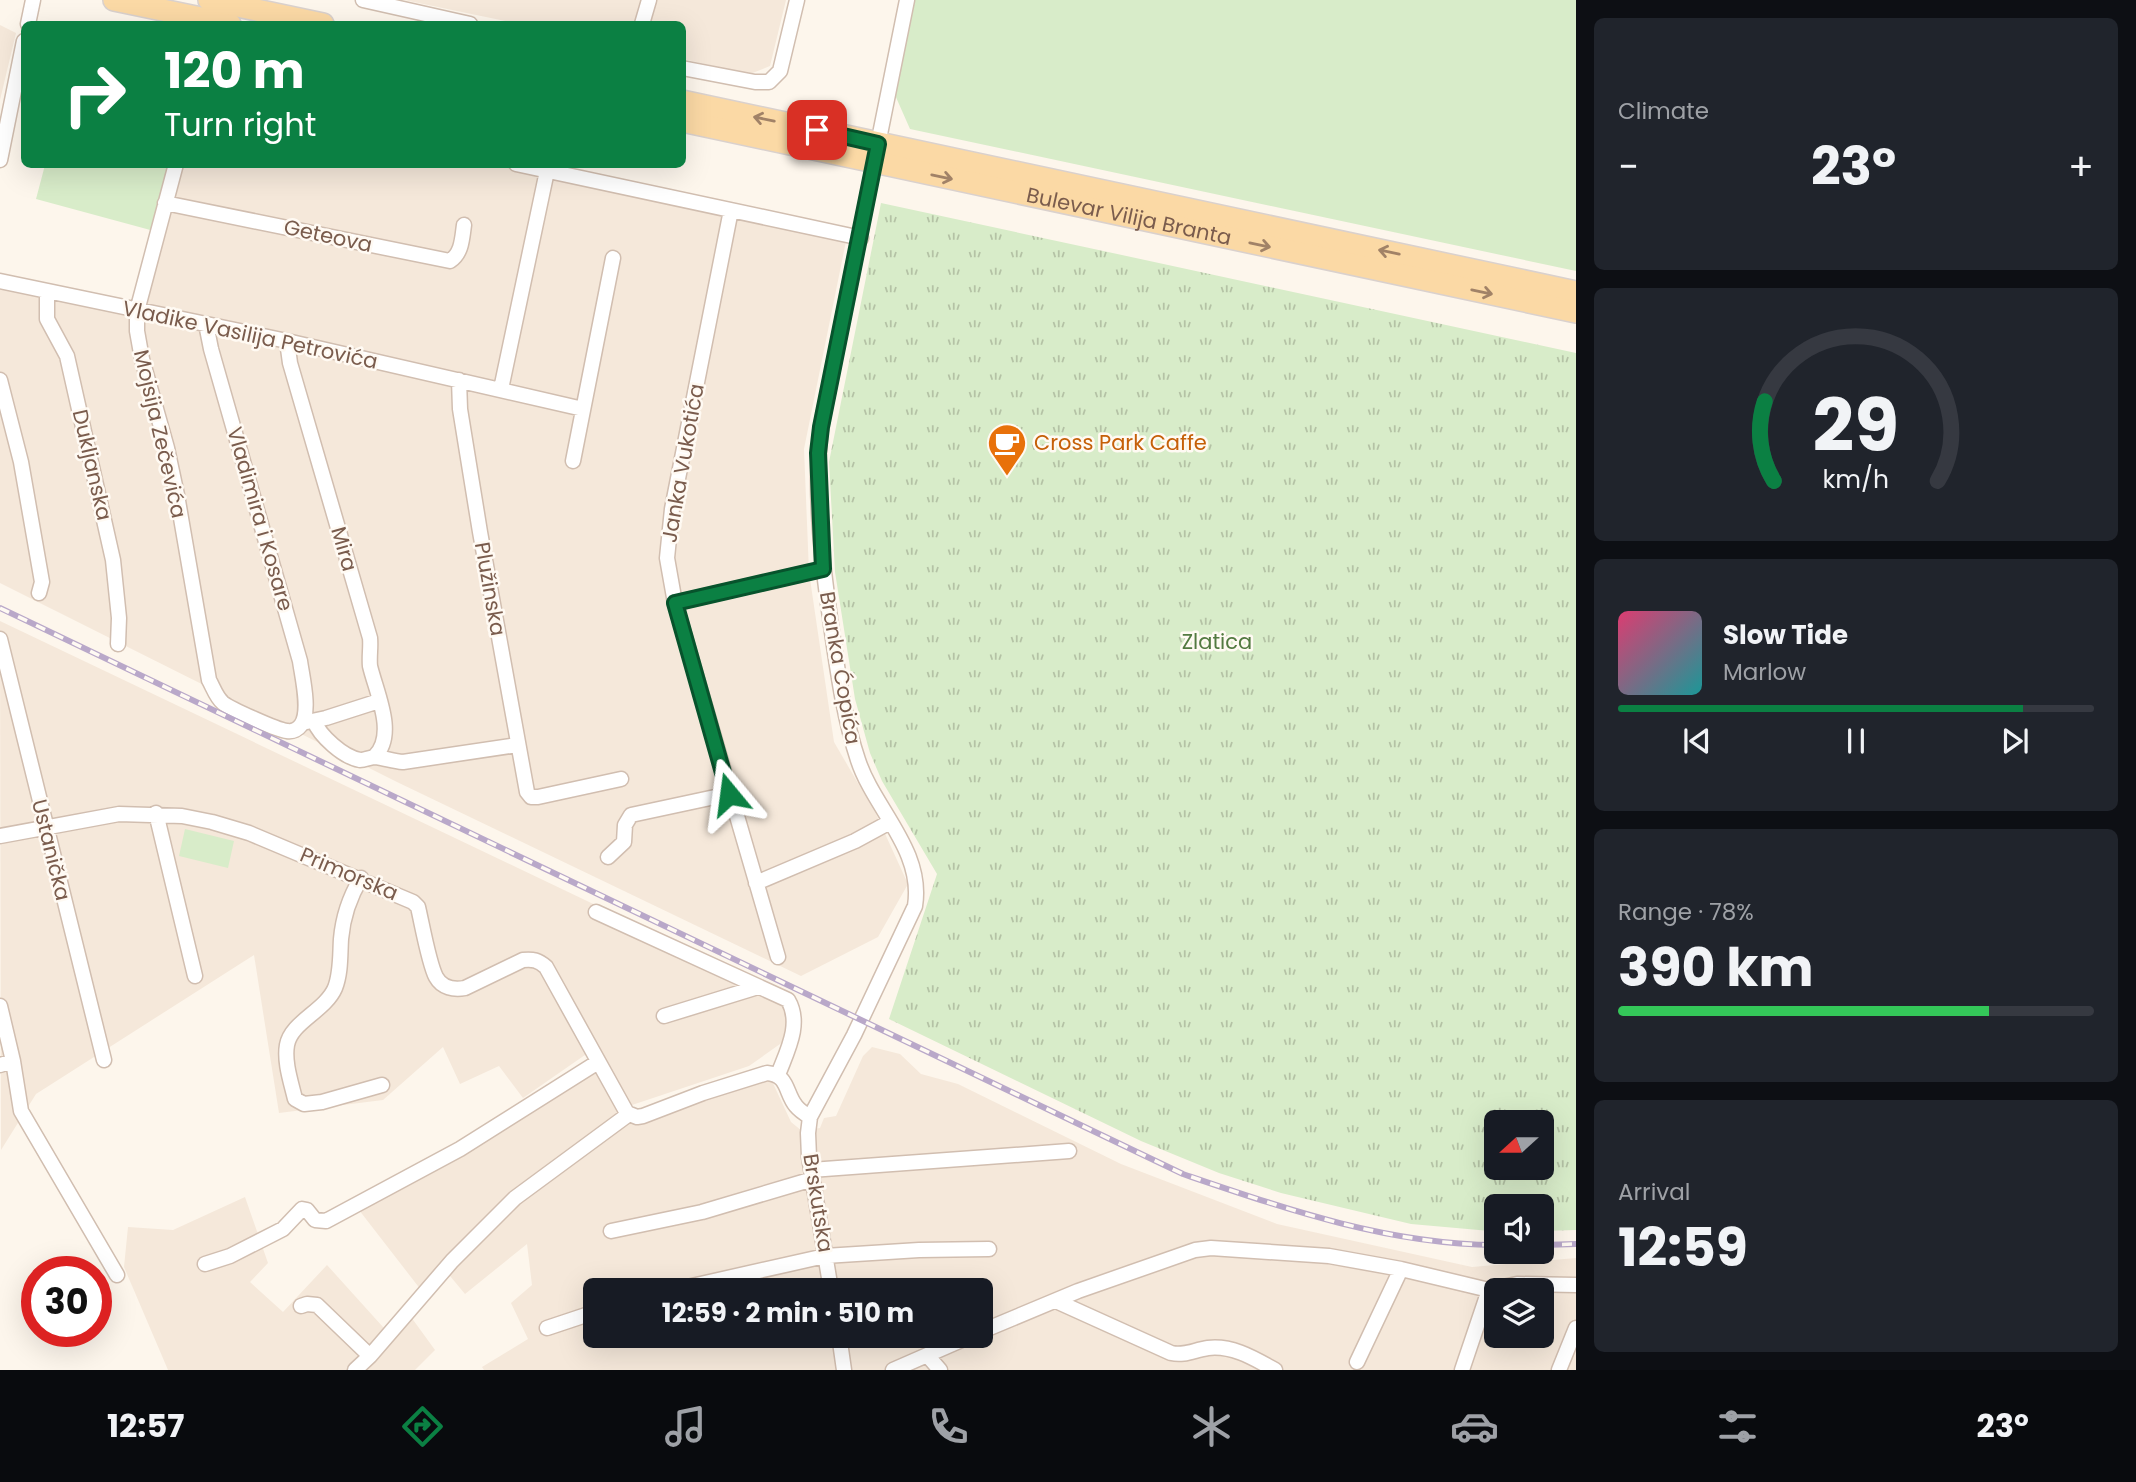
<!DOCTYPE html>
<meta charset="utf-8">
<style>
:root{--surface:#171b24;--page:#20242c;--text:#f1f3f6;--muted:#9ea1a6;--line:#363941;--accent:#0b8043}
body{margin:0;font-family:Poppins,sans-serif;background:var(--page);color:var(--text);height:100vh;display:flex;flex-direction:column;font-size:26px;white-space:nowrap}
*{box-sizing:border-box;margin:0}
p{font-size:23px;color:var(--muted)}
.icon{flex:none;width:38px;height:38px;fill:none;stroke:currentColor;stroke-width:2;stroke-linecap:round;stroke-linejoin:round}
.map{position:relative;flex:1;overflow:hidden}
.side{display:flex;flex-direction:column;gap:18px;padding:18px;background:#0d0f14;width:560px}
.side>*{flex:none}
.top-card{position:absolute;left:21px;top:21px;width:665px;height:147px;border-radius:10px;box-shadow:0 7px 28px #0002;background:#0b8043;color:#fff;overflow:hidden}
.needle{width:46px;rotate:249deg}
.controls{position:absolute;left:1484px;top:1110px;display:grid;gap:14px}
.controls a{display:grid;place-items:center;width:70px;height:70px;border-radius:10px;background:var(--surface);box-shadow:0 7px 28px #0002;font-size:35px}
.speed{position:absolute;left:21px;top:1256px;display:flex;gap:14px;font-size:35px;font-weight:700;text-align:center}
.speed>*{display:grid;place-content:center;width:91px;height:91px;border-radius:50%;background:var(--surface);box-shadow:0 7px 28px #0002;line-height:1}
.speed .limit{border:10px solid #d22;background:#fff;color:#111}
.pin{position:absolute;display:grid;place-items:center;width:60px;height:60px;color:#fff;margin:-30px;border-radius:14px;box-shadow:0 4px 10px #0006}
.me{position:absolute;width:77px;margin:-38px;rotate:344deg;stroke-linejoin:round;filter:drop-shadow(0 0 5px #0008)}
.turn{display:flex;align-items:center;gap:24px;height:147px;padding:0 28px;font-size:32px}
.turn .icon{width:91px;height:91px;stroke-width:2.5}
.turn b{display:block;font-size:49px;line-height:60px}
.big{font-size:52px;font-weight:700;line-height:1.1}
.side .widget{flex:1;display:flex;flex-direction:column;justify-content:center;gap:10px;min-width:0;padding:0 24px;border-radius:10px;background:var(--page)}
.side .dial{align-items:center;gap:0}
.dial svg{height:182px;overflow:visible;fill:none;stroke:var(--line);stroke-width:7;stroke-linecap:round;text-anchor:middle}
.dial text{fill:var(--text);stroke:none}
.song{display:flex;align-items:center;gap:21px}
.cover{width:84px;height:84px;border-radius:10px;background:linear-gradient(135deg,hsl(340 70% 55%),hsl(180 70% 35%))}
.played{height:7px;border-radius:4px;background:linear-gradient(90deg,var(--accent) 85%,var(--line) 85%)}
.keys{display:flex;justify-content:space-around;direction:ltr}
.heat{display:flex;justify-content:space-between;align-items:center;font-size:38px;direction:ltr}
.charge{height:10px;border-radius:5px;background:linear-gradient(90deg,#34c759 78%,var(--line) 0)}
.trip{position:absolute;left:583px;top:1278px;width:410px;height:70px;border-radius:10px;background:var(--surface);box-shadow:0 7px 28px #0002;font-weight:700;line-height:70px;text-align:center}
.dock{display:flex;height:112px;justify-content:space-around;align-items:center;background:#090b0e;color:var(--muted)}
.dock .icon{width:49px;height:49px}
.dock .current{color:var(--accent)}
.dock b{font-size:32px;color:var(--text)}
main{display:flex;flex:1;min-height:0}
.map>svg:first-child{display:block}
.residential{fill:#f5e8da;fill-rule:evenodd}
.grass{fill:#d8ecc9}
.park{fill:url(#park-tufts);fill-rule:evenodd}
.lines{fill:none;stroke-linecap:round;stroke-linejoin:round}
.street-casing{stroke:#d1beb0;stroke-width:17}
.primary-casing{stroke:#dad1cd;stroke-width:24}
.street{stroke:#fff;stroke-width:14}
.primary{stroke:#fbd9a5;stroke-width:21}
.rail-casing{stroke:#b9a8c9;stroke-width:6}
.rail{stroke:#fffaf3;stroke-width:3.5;stroke-dasharray:10;stroke-linecap:butt}
.oneway{stroke:#a18267}
.route-casing{stroke:#07532c;stroke-width:18}
.route{stroke:#0b8043;stroke-width:12}
.labels{text-anchor:middle;stroke-width:5;stroke-linejoin:round;paint-order:stroke}
.street-label{font-size:21px;fill:#7a5c4d;stroke:#fffaf3}
.food-label{font-size:21px;fill:#c56008;stroke:#fffaf3;text-anchor:start}
.park-label{font-size:21px;fill:#537a41;stroke:#fffaf3}
</style>
<main>
<div class="map">
<svg width="1576" height="1370" viewBox="0 0 1576 1370">
<defs>
<pattern id="park-tufts" width="24" height="20" patternUnits="userSpaceOnUse" patternTransform="scale(1.75)"><rect width="24" height="20" fill="#d8ecc9"/><path d="M3 7l-1-3M5 7V3M7 7l1-3M15 17l-1-3M17 17v-4M19 17l1-3" fill="none" stroke="#b4c2a5"/></pattern>
</defs>
<rect width="100%" height="100%" fill="#fdf6ec"/>
<path class="residential" d="M404,0H786L770,66L750,74L683,59L682,24H519Z
M0,25L16,33L0,100Z
M180,165H495L846,241L804,449L809,572L834,742L876,814L908,884L878,937L801,976L397,782L0,583V284L141,315Z
M0,621L784,995L790,1037L749,1066L629,1106L595,1048L523,1098L499,1066L460,1084L443,1047L383,1100L279,1113L254,955L36,1094L1,1150Z
M872,1047L900,1054L921,1074L958,1084L1121,1164L1277,1224L1472,1267L1576,1258V1370H484L482,1367L528,1339L511,1303L532,1285L527,1244L465,1294L445,1270L421,1290L359,1210L590,1064L628,1121L754,1076L771,1079L791,1122L802,1131L820,1128L824,1118L836,1116L863,1056ZM595,1290H980V1335H595ZM1496,1290H1542V1335H1496Z
M245,1197L268,1263L250,1282L283,1312L327,1265L392,1337L411,1317L435,1350L415,1370H168L124,1267L128,1227L173,1230Z"/>
<path class="grass" d="M913,0H1576V271L910,129L895,95Z
M45,165H172L154,231L36,199Z
M185,829L234,841L228,868L179,856Z"/>
<path class="park" d="M881,203L1576,353V1230L1542,1231V1206H1496V1231H1490L1411,1224L1281,1193L1219,1173L1141,1141L889,1019L937,874L882,781L870,753L855,699L835,572L829,462ZM1496,1122H1542V1167H1496Z"/>
<g class="lines">
<g class="street-casing">
<path id="street" d="M363,0L470,24
M28,24L33,0
M642,24L649,0
M682,68L755,82H769L780,71L797,0
M0,160L24,41
M176,164L137,311V331L142,359L167,448L177,495L209,680C213,687 216,697 223,703C231,709 277,730 287,731C293,732 298,729 301,725C311,712 302,676 300,661L211,349L206,324
M516,164L861,238
M165,203L450,261C462,253 462,239 464,225
M731,210L672,509L667,558L675,603L778,957
M0,281L287,341L583,409
M47,292V319L67,356L113,560L119,618L118,644
M287,341L290,363L370,638C371,647 369,656 370,666C376,692 397,734 375,756
M0,380L21,462L42,582L39,593
M459,380L460,409L480,532L527,792L531,797H538L621,779
M501,389L547,171
M573,461L613,258
M675,603L823,569
M0,639L104,1060
M314,721C320,736 343,757 360,760C365,760 371,757 375,757C384,758 393,761 403,762L517,745
M307,722L326,718L379,701
M156,813L195,976
M0,836L119,814L182,816L212,822L249,833L413,902L418,907C422,924 429,964 436,977C442,988 454,990 465,988L523,960C533,959 538,960 546,967L627,1113L637,1117L643,1116L703,1093L767,1073C789,1075 785,1093 796,1106C800,1111 805,1114 810,1117
M608,857L624,842L625,825L631,815L729,794
M361,878C349,898 343,916 341,939C340,955 341,973 335,988C325,1011 291,1022 287,1045C284,1062 291,1082 295,1099L304,1104L322,1102L382,1085
M756,883L855,841L890,822
M596,912L788,1000C802,1024 787,1051 778,1075
M0,1006L13,1061L0,1065
M664,1016L758,987
M13,1061L21,1111L117,1275
M811,1170L1069,1151
M611,1231L702,1212L813,1179
M205,1264L230,1256L283,1229L302,1209L307,1210L315,1220L326,1221L460,1149L598,1062
M674,1290L825,1256L919,1250L989,1249
M831,1290L809,1157L808,1133L810,1117L854,1035L915,906C924,850 874,809 858,760C845,721 839,680 833,639C823,570 813,497 821,427L907,0
M1056,1301L1171,1353C1185,1356 1194,1350 1208,1348C1233,1345 1255,1359 1275,1370
M301,1306L307,1304L317,1305L370,1356
M547,1328L595,1312
M980,1332L1078,1291L1195,1250L1211,1248L1329,1256L1401,1269L1489,1290L1517,1284L1576,1285
M839,1335L844,1370
M927,1355L940,1370
M1357,1362L1401,1269
M355,1370L370,1356L452,1261L515,1198L629,1114
M893,1370L973,1335
M1462,1370L1489,1290
M1559,1370L1576,1328"/>
</g>
<g class="primary-casing">
<g id="primary">
<path d="M114,0L230,24"/>
<path d="M209,0L323,24"/>
<path d="M682,101L1576,292"/>
<path id="s1" d="M682,121L1576,312"/>
</g>
</g>
<use href="#street" class="street"/>
<use href="#primary" class="primary"/>
<g class="rail-casing">
<path id="rail" d="M0,608L1183,1174C1286,1209 1386,1244 1496,1245
M1542,1245L1576,1244"/>
</g>
<use href="#rail" class="rail"/>
</g>
<defs><path id="oneway-shaft" d="M-6 0H5M1.5-3L5.5 0L1.5 3" fill="none" stroke-width="1.6" stroke-linecap="round" stroke-linejoin="round" transform="scale(1.75)"/></defs>
<g class="oneway">
<use href="#oneway-shaft" transform="translate(764 119) rotate(-168)"/>
<use href="#oneway-shaft" transform="translate(942 177) rotate(12)"/>
<use href="#oneway-shaft" transform="translate(1260 245) rotate(12)"/>
<use href="#oneway-shaft" transform="translate(1389 252) rotate(-168)"/>
<use href="#oneway-shaft" transform="translate(1482 292) rotate(12)"/>
</g>
<g class="lines">
<g class="route-casing">
<path id="route" d="M729,794L675,603L823,569L818,453L821,427L878,144L817,130"/>
</g>
<use href="#route" class="route"/>
</g>
<defs>
<g id="cafe-pin" transform="scale(2.0125)"><path d="M0 17L-7.5 6A9.5 9.5 0 1 1 7.5 6Z" fill="#e8710a" stroke="#fffaf3"/><path d="M-5.5-4.5H6V0H3Q3 3.5 0 3.5H-2.5Q-5.5 3.5-5.5 0ZM3-3.2v2h1.7v-2ZM-6 4.5H4V6H-6Z" fill="#fff"/></g>
</defs>
<g fill-rule="evenodd">
<use href="#cafe-pin" x="1007" y="443"/>
</g>
<g class="labels">
<g class="street-label">
<text dy="7" stroke="none"><textPath href="#s1" startOffset="457">Bulevar Vilija Branta</textPath></text>
<text transform="translate(328 236) rotate(12)" y="7">Geteova</text>
<text transform="translate(250 335) rotate(12)" y="7">Vladike Vasilija Petrovića</text>
<text transform="translate(160 434) rotate(77)" y="7">Mojsija Zečevića</text>
<text transform="translate(683 463) rotate(-80)" y="7">Janka Vukotića</text>
<text transform="translate(92 465) rotate(77)" y="7">Dukljanska</text>
<text transform="translate(260 519) rotate(74)" y="7">Vladimira i Kosare</text>
<text transform="translate(344 549) rotate(74)" y="7">Mira</text>
<text transform="translate(490 589) rotate(80)" y="7">Plužinska</text>
<text transform="translate(840 668) rotate(80)" y="7">Branka Ćopića</text>
<text transform="translate(51 850) rotate(76)" y="7">Ustanička</text>
<text transform="translate(349 874) rotate(23)" y="7">Primorska</text>
<text transform="translate(818 1203) rotate(81)" y="7">Brskutska</text>
</g>
<g class="food-label">
<text x="1034" y="450">Cross Park Caffe</text>
</g>
<g class="park-label">
<text x="1217" y="649">Zlatica</text>
</g>
</g>
</svg>
<div class="controls">
<a><svg class="needle" viewBox="-14 -14 28 28"><path d="M0-13l5 13h-10z" fill="#e53935"/><path d="M0 13l5-13h-10z" fill="#9ea1a6"/></svg></a>
<a><svg class="icon" aria-label="sound" viewBox="0 0 24 24"><path d="M4 9h4l5-4v14l-5-4H4zM17 9q2 3 0 6"/></svg></a>
<a><svg class="icon" aria-label="layers" viewBox="0 0 24 24"><path d="M12 4l9 5-9 5-9-5zM3 14l9 5 9-5"/></svg></a>
</div>
<div class="speed"><div class="limit">30</div></div>
<div class="pin" style="left:817px;top:130px;background:#d93025"><svg class="icon" aria-label="arrive" viewBox="0 0 24 24"><path d="M6 21V4h12l-3 4 3 4H6"/></svg></div>
<svg class="me" style="left:729px;top:794px" viewBox="-20 -20 40 40"><path d="M0-17L14 15 0 8-14 15z" fill="#0b8043" stroke="#fff" stroke-width="4"/></svg>
<div class="trip">12:59 · 2 min · 510 m</div>
<div class="top-card">
<div class="turn"><svg class="icon" aria-label="right" viewBox="0 0 24 24"><path d="M7 20v-9h11M14 6l5 5-5 5"/></svg><div><b>120 m</b>Turn right</div></div>
</div>
</div>
<section class="side">
<div class="widget"><p>Climate</p>
<div class="heat"><a>−</a><b class="big">23°</b><a>+</a></div>
</div>
<div class="widget dial"><svg viewBox="0 0 100 80">
<path d="M14 69A42 42 0 1 1 86 69"/>
<path d="M14 69A42 42 0 0 1 10 34" stroke="#0b8043"/>
<text x="50" y="56" font-size="32" font-weight="700">29</text>
<text x="50" y="72" font-size="11">km/h</text>
</svg></div>
<div class="widget">
<div class="song"><i class="cover"></i><div><b>Slow Tide</b><p>Marlow</p></div></div>
<div class="played"></div>
<div class="keys"><svg class="icon" aria-label="previous" viewBox="0 0 24 24"><path d="M18 5L8 12l10 7zM5 5v14"/></svg><svg class="icon" aria-label="pause" viewBox="0 0 24 24"><path d="M8 5v14M16 5v14"/></svg><svg class="icon" aria-label="next" viewBox="0 0 24 24"><path d="M6 5l10 7-10 7zM19 5v14"/></svg></div>
</div>
<div class="widget"><p>Range · 78%</p><b class="big">390 km</b><div class="charge"></div></div>
<div class="widget"><p>Arrival</p><b class="big">12:59</b></div>
</section>
</main>
<nav class="dock">
<b>12:57</b>
<svg class="icon current" aria-label="directions" viewBox="0 0 24 24"><path d="M12 3l9 9-9 9-9-9zM9 14v-3h6M13 9l2 2-2 2"/></svg>
<svg class="icon" aria-label="music" viewBox="0 0 24 24"><path d="M9 18V5l10-2v13"/><circle cx="6" cy="18" r="3"/><circle cx="16" cy="16" r="3"/></svg>
<svg class="icon" aria-label="phone" viewBox="0 0 24 24"><path d="M5 4h4l2 5-3 2q2 4 5 5l2-3 5 2v4C11 20 4 13 5 4z"/></svg>
<svg class="icon" aria-label="climate" viewBox="0 0 24 24"><path d="M12 3v18M4 7l16 10M4 17L20 7"/></svg>
<svg class="icon" aria-label="car" viewBox="0 0 24 24"><path d="M5 17H2v-5l4-1 3-4h7l3 4 3 1v5h-3M9 17h6M6 11h13"/><circle cx="7" cy="17" r="2"/><circle cx="17" cy="17" r="2"/></svg>
<svg class="icon" aria-label="filters" viewBox="0 0 24 24"><path d="M4 7h16M4 17h16"/><circle cx="9" cy="7" r="2"/><circle cx="15" cy="17" r="2"/></svg>
<b>23°</b>
</nav>
